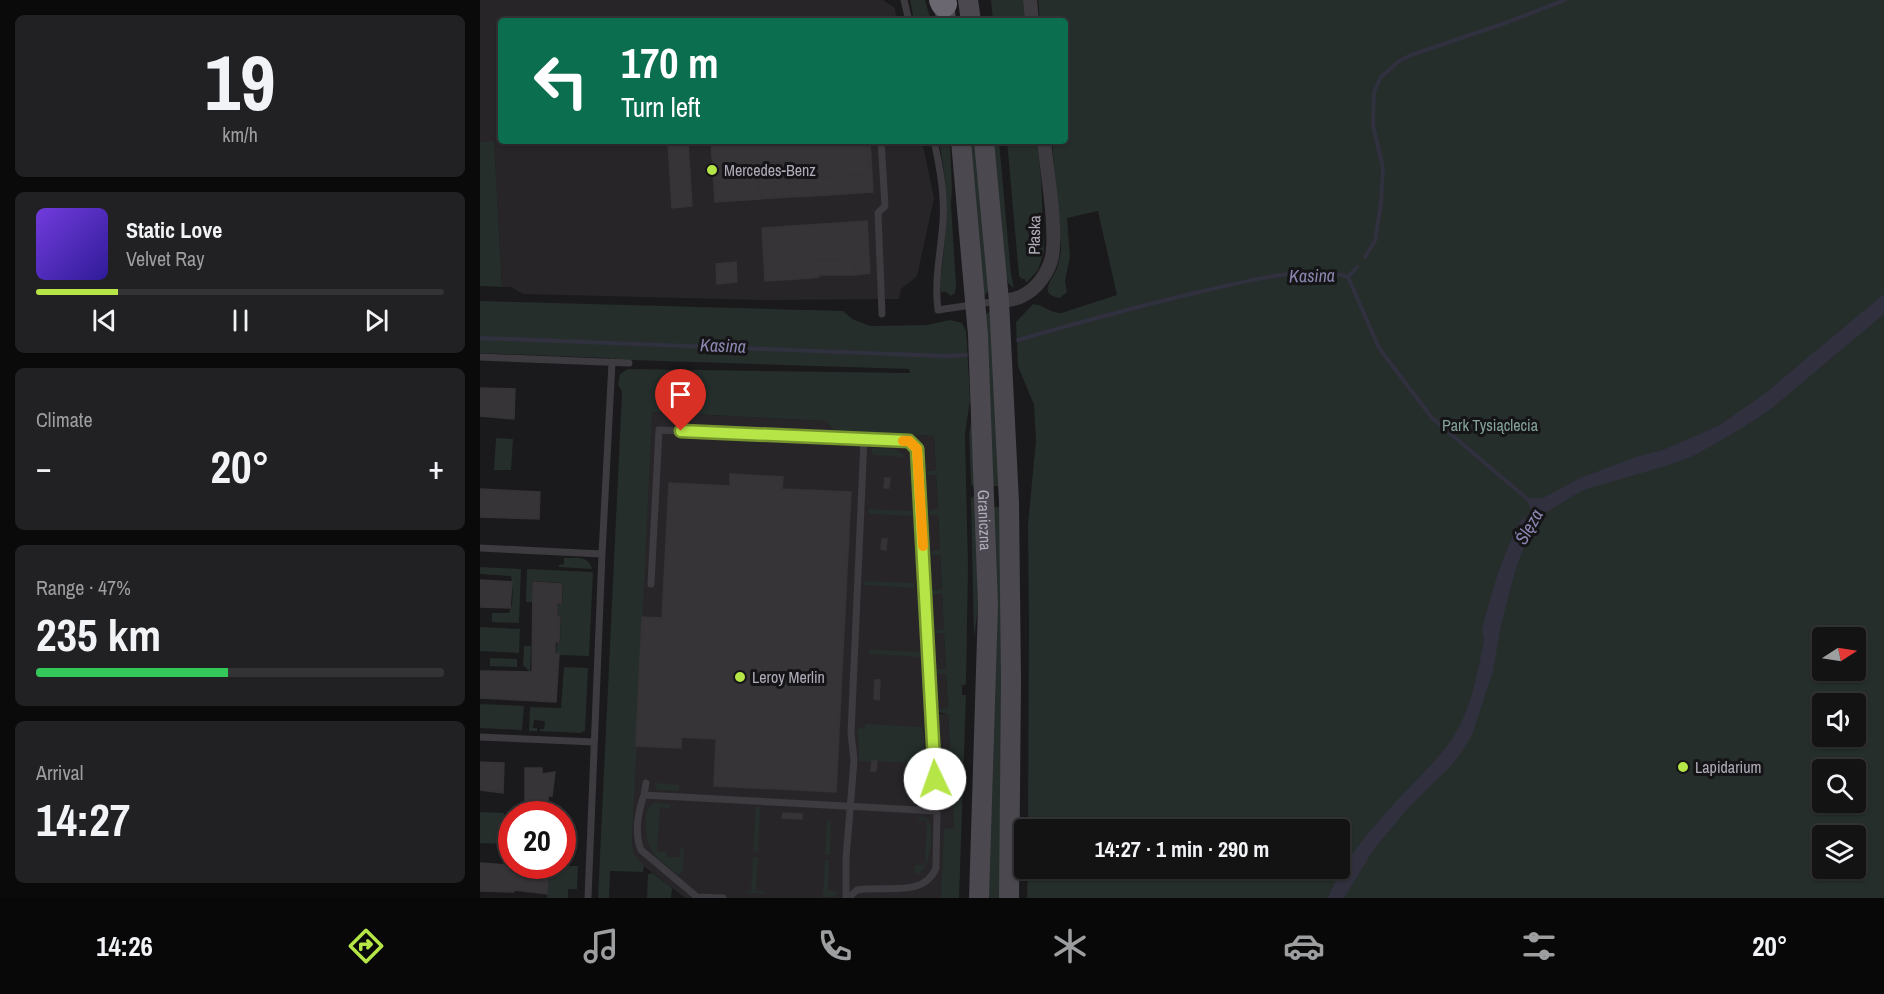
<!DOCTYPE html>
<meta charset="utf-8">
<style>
:root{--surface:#141314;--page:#212022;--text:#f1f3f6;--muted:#9d9ea0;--line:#333234;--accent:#b6e547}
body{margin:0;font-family:"Archivo Narrow",sans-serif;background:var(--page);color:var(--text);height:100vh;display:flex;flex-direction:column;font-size:22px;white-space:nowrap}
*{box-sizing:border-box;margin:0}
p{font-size:20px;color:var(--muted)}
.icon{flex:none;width:33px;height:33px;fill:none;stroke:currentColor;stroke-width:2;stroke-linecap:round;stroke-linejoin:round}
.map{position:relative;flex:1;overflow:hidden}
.drawer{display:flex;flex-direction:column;gap:15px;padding:15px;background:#0b0a0b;width:480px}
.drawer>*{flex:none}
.hud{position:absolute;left:18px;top:18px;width:570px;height:126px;border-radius:6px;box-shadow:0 2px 4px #0004,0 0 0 2px var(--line);background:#0b6e4f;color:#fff;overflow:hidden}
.needle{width:39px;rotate:78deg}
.tools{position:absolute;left:1332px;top:627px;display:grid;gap:12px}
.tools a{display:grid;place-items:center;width:54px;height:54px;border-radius:6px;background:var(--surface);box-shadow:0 2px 4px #0004,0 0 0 2px var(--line);font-size:30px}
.speed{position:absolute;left:18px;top:801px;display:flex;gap:12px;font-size:30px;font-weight:700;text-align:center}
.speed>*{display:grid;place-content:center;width:78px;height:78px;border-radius:50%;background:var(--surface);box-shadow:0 2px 4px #0004,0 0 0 2px var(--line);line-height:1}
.speed .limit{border:9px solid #d22;background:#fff;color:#111}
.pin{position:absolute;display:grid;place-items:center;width:51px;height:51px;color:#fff;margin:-62px -26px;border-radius:50% 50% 50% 0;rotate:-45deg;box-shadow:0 0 6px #0007}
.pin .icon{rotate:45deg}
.me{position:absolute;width:66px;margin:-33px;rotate:357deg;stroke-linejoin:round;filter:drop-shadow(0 0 4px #0008)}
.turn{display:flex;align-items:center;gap:21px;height:126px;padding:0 24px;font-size:27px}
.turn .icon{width:78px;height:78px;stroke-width:2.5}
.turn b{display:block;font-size:42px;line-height:51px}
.big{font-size:45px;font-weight:700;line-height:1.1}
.drawer .tile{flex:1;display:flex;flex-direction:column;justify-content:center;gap:9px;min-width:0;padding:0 21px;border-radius:9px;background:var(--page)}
.drawer .dial{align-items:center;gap:0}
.dial b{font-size:78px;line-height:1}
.song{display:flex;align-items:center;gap:18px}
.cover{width:72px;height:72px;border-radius:9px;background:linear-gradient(135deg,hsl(260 70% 55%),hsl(250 70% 35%))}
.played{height:6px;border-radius:3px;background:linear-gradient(90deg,var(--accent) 20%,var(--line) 20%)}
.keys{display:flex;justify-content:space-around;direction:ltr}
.heat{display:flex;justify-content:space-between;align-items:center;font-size:33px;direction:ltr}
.charge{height:9px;border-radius:4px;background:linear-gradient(90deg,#34c759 47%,var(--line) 0)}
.trip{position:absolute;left:534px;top:819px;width:336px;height:60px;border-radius:6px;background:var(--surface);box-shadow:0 2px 4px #0004,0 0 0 2px var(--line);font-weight:700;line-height:60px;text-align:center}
.tabs{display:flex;height:96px;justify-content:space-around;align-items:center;background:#080808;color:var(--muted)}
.tabs .icon{width:42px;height:42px}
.tabs .active{color:var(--accent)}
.tabs b{font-size:27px;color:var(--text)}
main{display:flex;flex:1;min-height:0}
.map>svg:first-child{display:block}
.built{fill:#272528}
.green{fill:#252e2b;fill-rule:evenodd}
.water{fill:#31303e}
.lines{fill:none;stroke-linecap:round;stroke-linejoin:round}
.stream{stroke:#31303e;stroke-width:4}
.building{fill:#363437;stroke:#363337;stroke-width:1.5}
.service{stroke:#3d3a40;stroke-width:7}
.minor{stroke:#3d3a40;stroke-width:14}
.secondary{stroke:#4b4850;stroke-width:20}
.motorway{stroke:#6a6770;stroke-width:26}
.route-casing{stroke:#76952e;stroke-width:15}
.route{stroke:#b6e547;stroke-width:10}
.slow{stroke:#f59e0b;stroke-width:10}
.poi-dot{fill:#b6e547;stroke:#151416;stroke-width:2}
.labels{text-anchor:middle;stroke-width:6;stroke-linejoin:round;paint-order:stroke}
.poi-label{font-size:16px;fill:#b1acba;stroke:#151416;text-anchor:start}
.street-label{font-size:16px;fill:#b1acba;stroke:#151416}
.park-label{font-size:16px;fill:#85a39a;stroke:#151416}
.water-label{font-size:18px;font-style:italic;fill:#8b87b2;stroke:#151416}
</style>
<main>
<section class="drawer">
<div class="tile dial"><b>19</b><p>km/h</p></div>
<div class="tile">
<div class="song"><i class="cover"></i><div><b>Static Love</b><p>Velvet Ray</p></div></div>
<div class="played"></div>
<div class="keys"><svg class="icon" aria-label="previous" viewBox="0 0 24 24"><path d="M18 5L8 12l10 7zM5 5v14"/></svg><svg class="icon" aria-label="pause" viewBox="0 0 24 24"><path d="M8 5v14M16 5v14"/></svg><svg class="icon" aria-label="next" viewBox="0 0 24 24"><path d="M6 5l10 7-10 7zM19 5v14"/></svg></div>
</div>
<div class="tile"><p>Climate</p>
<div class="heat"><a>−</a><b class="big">20°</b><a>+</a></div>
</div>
<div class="tile"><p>Range · 47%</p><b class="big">235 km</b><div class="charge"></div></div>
<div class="tile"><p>Arrival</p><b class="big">14:27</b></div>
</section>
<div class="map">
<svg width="1404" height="898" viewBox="0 0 1404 898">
<rect width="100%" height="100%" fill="#1a191b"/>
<path class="built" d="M0,0H403L415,8L417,21H21V141H442L454,198L437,276L421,289L419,299L286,300L43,294L31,287H22L14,142H0Z
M171,412L345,421L355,431L454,436L456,470L447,471L446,473L447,475H456L458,510H449L448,513L450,515L458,514L460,550L452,555L460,554L462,589L452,590L454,595L462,594L464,629L454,631V633L464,634L466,669L457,674L466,673L468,709L458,712L460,714L468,713L472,788L464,793H472L474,828L471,898H205L161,864L154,854L152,843L154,782Z"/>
<path class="green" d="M430,0H445L451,21H434Z
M511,0H543L545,21H513Z
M558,0H1404V898H547L548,869L860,868V830L548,829L549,624L548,525L556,440L554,405L538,366L536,322L553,304C564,305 570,313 581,313L637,295L618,211L587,218L590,257L585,281L587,292L580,298C557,295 572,280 577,268C579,261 581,254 581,247L572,141H585V21H560ZM1342,638H1376V670H1342ZM1342,704H1376V736H1342ZM1342,770H1376V802H1342ZM1342,836H1376V868H1342Z
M14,141L22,287L0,286V142Z
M459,141H470L472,189L471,204L476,285L475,293L471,296L466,292H461L460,286C466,231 470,196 459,141Z
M489,141H496L509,291L504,295Z
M513,141H519L531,274L534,288L529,284L526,278Z
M527,141H557L561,179L564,252L558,270L546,283L545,279H542L539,276Z
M0,301L363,311L372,319L390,326L447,325L470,320L482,323L486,331L487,343L490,400L485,434L488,568L486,684L482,686V695H486L479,898H461L464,829L474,828L472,793L462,792L463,789L472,788L470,753L462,754L460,751L461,749L470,748L468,714L458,712L459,709L468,708L466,674H457L456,672L457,669H466L464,634L454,633L455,630L464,629L462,594L454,595L452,592V590L462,589L460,555H452L450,552L460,549L458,515H450L448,513L449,510L458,509L456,475H447L446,473L447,471L456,470L454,436L355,431L345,421L172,412L152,843L154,854L164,866L163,872L130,871L129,898H118L142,392L138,385L140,374L148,369L430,373L429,369L150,360L127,358L0,353Z
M510,311L520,486H513L505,315Z
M493,410L496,487H494L491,484L489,434Z
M16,438L33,439L31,470H14Z
M393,448L414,449L424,455L422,457L393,455L391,449Z
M496,495L498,607L494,639L491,498Z
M514,507H521L523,755L520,898H507C513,768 516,637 514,507Z
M389,509L433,511V516L389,514Z
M84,558C96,558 109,555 112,569L79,567V565L84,564Z
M0,567L41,569L39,623L12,622V613H29C34,603 33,588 31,576L0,574Z
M47,569L113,572L109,656L79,655L76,653L77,643H80L81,615H78V605L82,604L83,583L52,581V602H46Z
M385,581L434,583V588L385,585Z
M0,627L40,629L39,653L0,651Z
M44,646H51L50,672L43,665Z
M389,649L441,652V657L389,654Z
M10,658L37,659V667L10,666Z
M84,667L108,668L105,731L100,733L60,731V729H64L65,721L54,720L53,728H57V731H49L50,707L81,708Z
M0,704L44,706L42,730L0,728Z
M385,724L442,727V732H444L445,763L379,761L378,728L385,729Z
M175,783L199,785V791L177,790Z
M175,803L190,804V808L180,807L177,851L187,852V857H199L200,849L204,848L203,870L199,875C178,859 165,852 166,823C166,814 166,807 175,803Z
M276,807H280L278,852L273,851Z
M0,812L24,813L22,844L0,843Z
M438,817L447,818C456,828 451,868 438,874L435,872V865H445L447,820L437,819Z
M347,820L351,821L350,855H345Z
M273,857H278L276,891L286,892L285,894L262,892L271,891Z
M345,860H349L348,890L358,892L354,897H343Z
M68,866H98L97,889H88V898H67Z
M172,873L192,888L191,898H167L168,874Z"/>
<path class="water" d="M1404,294V314L1292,408L1275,420L1235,444L1213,456L1189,465L1103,490L1060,516L1048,536L1036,568L1021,625L1013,671L992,735L981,753L971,766L929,807L894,849L864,898H848C864,858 897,822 926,791C942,774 959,758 972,739C991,710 998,673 1004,639L1002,631C1011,592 1022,555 1041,520L1046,518L1051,511L1048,502L1051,498H1063L1100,478L1159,456L1183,450L1240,425L1284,394Z"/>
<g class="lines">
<path class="stream" d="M885,257L895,241L901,203L903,168L893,125L894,92L901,77L919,61L931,55L1028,22L1085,0
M868,277L877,267
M0,338L465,356L486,355
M538,340C597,323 656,307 715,293C754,284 831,263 868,277L899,348L952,418L1052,503"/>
</g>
<path class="building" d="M231,141H387L389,174L333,178L334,196L310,197L308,162L278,164L280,199L235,202Z
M387,141H390L393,192L334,196L333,178L389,174Z
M208,142L212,206L192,208L188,143Z
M308,162L310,197L280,199L278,164Z
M387,221L390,273L375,275L374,258L330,261L332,278L285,281L282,228Z
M374,258L375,275H339V277L332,278L330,261Z
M256,262L257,282L237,284L236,264Z
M0,388L35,389L34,419L0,416Z
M250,474L303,477L302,489L371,492L356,792L234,786L236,739L201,737V748L156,746L162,617L182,618L189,483L250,486Z
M405,478H410L409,488H404Z
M0,489L60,492L59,519L0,517Z
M402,539H407L406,550L401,549Z
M0,580L32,582L30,608L0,607Z
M53,582L82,584L81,604L77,603V616H80L79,642H75V654H79L76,702L0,698V671L52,672Z
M395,680H400L399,700L394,699Z
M392,761H397L396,771H391Z
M0,762L24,763L23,793L0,790Z
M45,768H62V774L75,772L72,796H68V808H71V814H45Z
M303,813L322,814V819L302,818Z
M0,863L41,866H68L67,894L34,890V892L0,891Z"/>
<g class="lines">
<path class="service" d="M424,0L429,21
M401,141L405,206L398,213L402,314
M454,141C460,167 465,194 463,221C461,251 454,280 458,310L518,301
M0,357L149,363
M0,548L122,554L108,898
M122,554L132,362
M171,584L179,430L429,441L437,449L439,463L457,811
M0,737L114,742
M164,795L166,783
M243,898L217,897L161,850C154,832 158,812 164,795L457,811L456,868C444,898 406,885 377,890L368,898
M366,898V859L374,760L371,733L384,439"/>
<path class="minor" d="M550,0L552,21
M519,301C527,300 535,300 542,296C557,289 568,273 572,257C577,228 567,172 564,141"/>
<g class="secondary">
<path d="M464,0L466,21"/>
<path d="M488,0L491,21"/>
<path id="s1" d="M481,141L498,335L508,605L499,898"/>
<path d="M504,141L519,301L529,502L531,680L529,898"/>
</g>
<path class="motorway" d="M462,0L464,4"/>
</g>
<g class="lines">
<g class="route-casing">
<path id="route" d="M201,431L429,441L437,449L455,779"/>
</g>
<use href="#route" class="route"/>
<path class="slow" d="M423,441H429L437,449L443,546"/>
</g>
<g class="poi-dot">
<circle cx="232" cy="170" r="6"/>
<circle cx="260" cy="677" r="6"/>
<circle cx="1203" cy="767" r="6"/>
</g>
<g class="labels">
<g class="poi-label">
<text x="244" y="176">Mercedes-Benz</text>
<text x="272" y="683">Leroy Merlin</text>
<text x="1215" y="773">Lapidarium</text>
</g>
<g class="street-label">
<text transform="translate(554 235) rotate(-89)" y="6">Płaska</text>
<text dy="6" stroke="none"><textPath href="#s1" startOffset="380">Graniczna</textPath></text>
</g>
<g class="park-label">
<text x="1010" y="431">Park Tysiąclecia</text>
</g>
<g class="water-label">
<text transform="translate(832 276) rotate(-1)" y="6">Kasina</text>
<text transform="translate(243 346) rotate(2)" y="6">Kasina</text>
<text transform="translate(1049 527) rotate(-60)" y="6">Ślęza</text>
</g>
</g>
</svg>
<div class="tools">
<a><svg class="needle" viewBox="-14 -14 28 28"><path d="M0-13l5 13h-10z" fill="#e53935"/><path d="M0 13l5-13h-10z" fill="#9d9ea0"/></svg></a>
<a><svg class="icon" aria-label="sound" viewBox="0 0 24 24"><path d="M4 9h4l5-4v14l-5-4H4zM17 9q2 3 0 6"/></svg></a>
<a><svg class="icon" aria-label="search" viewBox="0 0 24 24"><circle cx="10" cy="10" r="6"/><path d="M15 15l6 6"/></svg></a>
<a><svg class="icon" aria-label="layers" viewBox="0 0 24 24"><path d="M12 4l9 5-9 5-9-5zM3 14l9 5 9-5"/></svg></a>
</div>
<div class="speed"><div class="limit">20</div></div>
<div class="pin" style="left:201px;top:431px;background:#d93025"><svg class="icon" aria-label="arrive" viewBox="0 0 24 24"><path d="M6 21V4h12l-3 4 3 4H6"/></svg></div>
<svg class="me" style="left:455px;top:779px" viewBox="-20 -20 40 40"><circle r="19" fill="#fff"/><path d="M0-13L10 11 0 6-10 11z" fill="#b6e547"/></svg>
<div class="trip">14:27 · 1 min · 290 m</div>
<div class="hud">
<div class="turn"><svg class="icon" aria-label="left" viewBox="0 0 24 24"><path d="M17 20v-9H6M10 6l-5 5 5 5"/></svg><div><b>170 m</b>Turn left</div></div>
</div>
</div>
</main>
<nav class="tabs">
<b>14:26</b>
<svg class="icon active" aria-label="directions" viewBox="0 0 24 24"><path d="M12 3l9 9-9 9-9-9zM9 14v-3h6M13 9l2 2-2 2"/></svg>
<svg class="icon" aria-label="music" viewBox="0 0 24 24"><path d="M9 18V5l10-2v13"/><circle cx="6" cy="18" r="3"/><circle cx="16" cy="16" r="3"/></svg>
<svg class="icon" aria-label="phone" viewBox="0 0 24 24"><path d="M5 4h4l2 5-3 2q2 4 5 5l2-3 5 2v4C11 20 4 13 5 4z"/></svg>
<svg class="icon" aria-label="climate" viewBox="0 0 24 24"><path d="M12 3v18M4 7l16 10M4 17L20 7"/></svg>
<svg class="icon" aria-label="car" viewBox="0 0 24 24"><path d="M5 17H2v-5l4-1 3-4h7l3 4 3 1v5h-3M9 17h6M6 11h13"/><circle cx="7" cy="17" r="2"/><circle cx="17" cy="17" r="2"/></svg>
<svg class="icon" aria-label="filters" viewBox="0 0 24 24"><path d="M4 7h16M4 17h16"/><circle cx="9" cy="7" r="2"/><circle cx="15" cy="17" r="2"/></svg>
<b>20°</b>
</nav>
